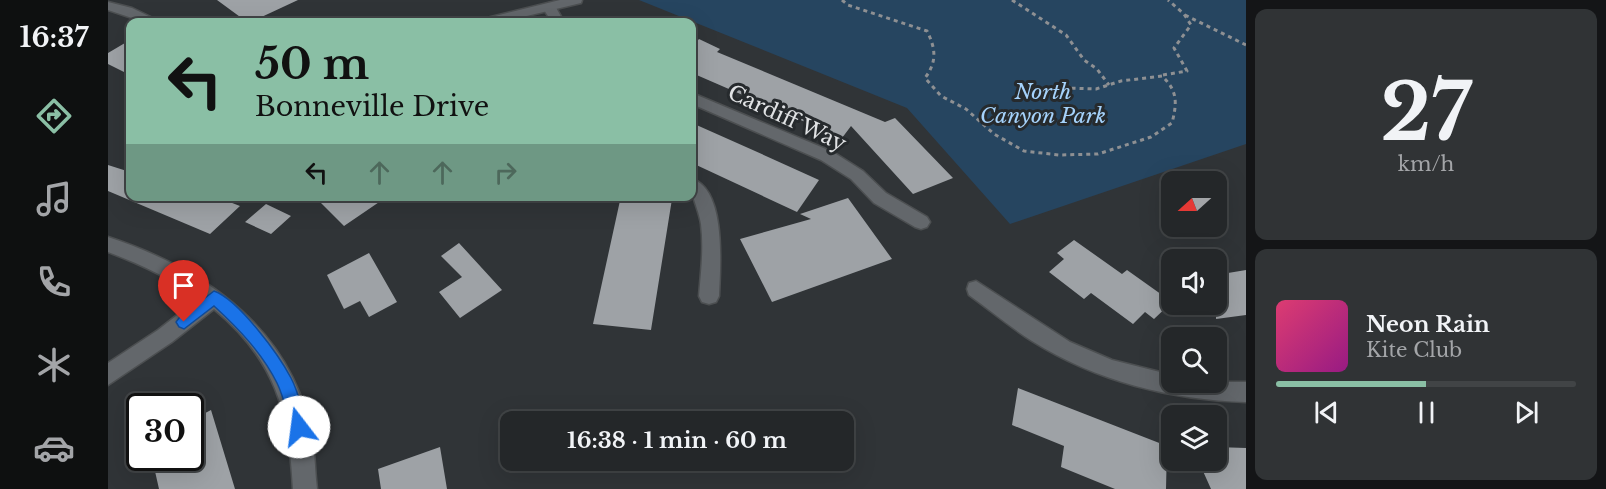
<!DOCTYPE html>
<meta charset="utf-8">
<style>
:root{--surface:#242729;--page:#303335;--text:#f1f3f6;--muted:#a3a5a8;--line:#414446;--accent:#8abfa5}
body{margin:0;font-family:"Libre Baskerville",serif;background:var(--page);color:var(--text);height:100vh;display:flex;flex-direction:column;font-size:22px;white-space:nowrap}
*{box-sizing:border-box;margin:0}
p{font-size:20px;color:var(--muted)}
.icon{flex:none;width:33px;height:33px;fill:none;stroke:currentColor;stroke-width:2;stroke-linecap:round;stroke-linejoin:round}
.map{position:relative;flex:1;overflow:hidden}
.panel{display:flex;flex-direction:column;gap:9px;padding:9px;background:#141517;width:360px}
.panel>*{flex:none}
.hud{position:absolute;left:18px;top:18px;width:570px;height:183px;border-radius:12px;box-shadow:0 6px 24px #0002,0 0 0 2px var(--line);background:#8abfa5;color:#111;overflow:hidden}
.needle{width:39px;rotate:249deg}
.buttons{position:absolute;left:1053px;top:171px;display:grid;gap:12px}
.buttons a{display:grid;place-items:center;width:66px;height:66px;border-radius:12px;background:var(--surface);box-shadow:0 6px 24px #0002,0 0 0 2px var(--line);font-size:30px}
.speed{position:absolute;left:18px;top:393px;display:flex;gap:12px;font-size:30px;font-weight:700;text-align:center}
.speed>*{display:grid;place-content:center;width:78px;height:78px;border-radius:50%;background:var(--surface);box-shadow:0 6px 24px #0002,0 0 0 2px var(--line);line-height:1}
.speed .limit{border:3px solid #111;border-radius:9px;background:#fff;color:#111}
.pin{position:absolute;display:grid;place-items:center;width:51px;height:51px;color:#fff;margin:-62px -26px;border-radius:50% 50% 50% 0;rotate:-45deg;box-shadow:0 0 6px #0007}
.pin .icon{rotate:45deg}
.me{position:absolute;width:66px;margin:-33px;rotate:345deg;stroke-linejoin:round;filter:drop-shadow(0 0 4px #0008)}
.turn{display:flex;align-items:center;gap:21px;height:126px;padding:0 30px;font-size:27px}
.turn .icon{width:78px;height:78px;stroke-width:2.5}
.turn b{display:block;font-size:42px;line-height:51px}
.lanes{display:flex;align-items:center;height:57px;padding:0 30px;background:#0003;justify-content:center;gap:30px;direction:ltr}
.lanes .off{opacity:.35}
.panel .widget{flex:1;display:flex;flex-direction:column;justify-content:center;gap:9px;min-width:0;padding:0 21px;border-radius:12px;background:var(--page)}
.panel .dial{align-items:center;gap:0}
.dial b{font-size:78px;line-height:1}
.song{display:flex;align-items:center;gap:18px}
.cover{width:72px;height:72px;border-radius:9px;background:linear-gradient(135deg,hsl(340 70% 55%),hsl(310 70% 35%))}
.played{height:6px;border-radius:3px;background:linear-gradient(90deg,var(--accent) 50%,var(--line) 50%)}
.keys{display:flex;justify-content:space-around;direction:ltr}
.trip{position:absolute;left:392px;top:411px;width:354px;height:60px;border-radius:12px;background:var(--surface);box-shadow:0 6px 24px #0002,0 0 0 2px var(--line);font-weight:700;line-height:60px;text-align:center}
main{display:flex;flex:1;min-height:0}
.tab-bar{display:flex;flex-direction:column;width:108px;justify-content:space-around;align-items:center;background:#0e1010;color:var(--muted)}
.tab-bar .icon{width:42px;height:42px}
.tab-bar .selected{color:var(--accent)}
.tab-bar b{font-size:27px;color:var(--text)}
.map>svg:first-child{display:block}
.green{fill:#264560}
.building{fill:#9ea2a6}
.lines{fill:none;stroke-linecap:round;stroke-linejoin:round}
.minor-casing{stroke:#4c4f51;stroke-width:3}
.tertiary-casing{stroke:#4c4f51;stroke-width:3}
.path{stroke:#8e9093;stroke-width:3;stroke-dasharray:4 4;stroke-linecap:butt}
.minor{fill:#63676b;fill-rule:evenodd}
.tertiary{fill:#63676b;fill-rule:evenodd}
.route{fill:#1a73e8;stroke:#114b97;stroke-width:1.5}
.labels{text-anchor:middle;stroke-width:6;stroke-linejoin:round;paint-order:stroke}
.park-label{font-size:21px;font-style:italic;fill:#a5d2fb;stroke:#262a2d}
.street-label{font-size:21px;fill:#e0e2e4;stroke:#262a2d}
</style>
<main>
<nav class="tab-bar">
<b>16:37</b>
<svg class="icon selected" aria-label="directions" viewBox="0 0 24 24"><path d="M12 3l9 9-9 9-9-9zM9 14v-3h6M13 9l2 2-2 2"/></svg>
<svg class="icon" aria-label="music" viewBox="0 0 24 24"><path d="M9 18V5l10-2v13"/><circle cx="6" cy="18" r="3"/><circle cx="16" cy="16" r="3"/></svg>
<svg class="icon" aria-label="phone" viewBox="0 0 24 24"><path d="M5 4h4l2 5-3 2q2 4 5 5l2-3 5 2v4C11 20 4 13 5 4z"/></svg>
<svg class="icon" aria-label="climate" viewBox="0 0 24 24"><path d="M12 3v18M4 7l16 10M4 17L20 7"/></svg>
<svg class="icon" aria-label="car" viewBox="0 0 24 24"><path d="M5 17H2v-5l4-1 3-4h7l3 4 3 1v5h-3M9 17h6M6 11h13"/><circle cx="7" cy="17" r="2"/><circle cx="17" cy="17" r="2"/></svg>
</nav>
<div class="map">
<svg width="1138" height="489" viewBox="0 0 1138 489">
<rect width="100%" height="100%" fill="#303437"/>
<path class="green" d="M531,0H1138V144L902,224L799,108Z"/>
<path class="building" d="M109,0H190L143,22H139Z
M591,39L612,49L609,52L777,122L787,118L845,178L805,194L743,126L734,138L584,73V47Z
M22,40V75L0,64V53Z
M584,123L647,151L711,180L689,212L584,163Z
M0,165L22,172V196H106L132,206L102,234L0,191Z
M206,196H280L236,226Z
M513,196L564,199L543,330L485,324Z
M740,198L784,259L664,302L632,239L703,219L692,214Z
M158,204L183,216L163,234L137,222Z
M966,240L1014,274L1019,270L1064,302L1046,319L1037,312L1025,324L983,293L976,299L941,272L956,259L949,253Z
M351,243L394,290L352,318L331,292L354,277L333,256Z
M261,253L289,302L261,317L252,301L236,309L219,275Z
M1138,270V315L1108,319V275Z
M910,388L1059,446L1058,489H1007L953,467L956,446L904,425Z
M103,410L127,489H51L44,458H82V421Z
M332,447L339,489H273L270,469Z
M1108,447L1138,448V489H1103L1090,460H1108Z"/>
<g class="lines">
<g class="minor-casing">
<path id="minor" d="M441,3L446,4L456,22H444L434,7Z
M584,93L725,152L755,171L778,193L819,217L822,222L819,227L813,229L807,227L766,203L743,179L713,160L584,104Z
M584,179C619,190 612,268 611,296L608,302L601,304L594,302L591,296C593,272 596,248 593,224C590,206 582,197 584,179Z
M0,237C100,270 188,332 205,443C207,458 207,474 209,489H185C181,412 168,360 106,309L64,342L0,385V363L50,330L91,298C62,278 32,264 0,252Z
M868,281L962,342L1004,360L1064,375V382H1138V402C1063,400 988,381 924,341C902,327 882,310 861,295L859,289L861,283Z"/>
</g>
<g class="tertiary-casing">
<path id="tertiary" d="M452,0H474L473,3L394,22H373L375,19Z
M0,2L24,8L53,22H36L0,10Z"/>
</g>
<path class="path" d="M734,0L740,5L819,31C828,49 829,62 817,78L833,96L858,109L886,134L916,151L951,155L990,154L1043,137L1064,123C1069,103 1070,91 1054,76L1013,81L988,89L958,88L931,91L911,100
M904,0L958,35L976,60L989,69L1001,85
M1077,15L1138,45
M1055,75L1079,71L1066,48L1083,25L1076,14L1060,0"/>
<use href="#minor" class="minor"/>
<use href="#tertiary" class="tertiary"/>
</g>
<path class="route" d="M106,291C131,300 171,355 183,378C191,393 194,411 200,427L197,433L191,435L185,433C179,417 177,399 169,383C154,353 131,329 106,306L76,329L71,327L68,322L71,318Z"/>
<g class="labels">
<g class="park-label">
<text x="935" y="99">North<tspan x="935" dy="24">Canyon Park</tspan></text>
</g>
<g class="street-label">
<text transform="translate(679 118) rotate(25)" y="7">Cardiff Way</text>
</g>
</g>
</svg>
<div class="buttons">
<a><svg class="needle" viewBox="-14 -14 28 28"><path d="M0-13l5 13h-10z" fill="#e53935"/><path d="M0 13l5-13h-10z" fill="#a3a5a8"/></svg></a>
<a><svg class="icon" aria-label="sound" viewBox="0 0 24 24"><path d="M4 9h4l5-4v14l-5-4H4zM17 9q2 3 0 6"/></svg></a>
<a><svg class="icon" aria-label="search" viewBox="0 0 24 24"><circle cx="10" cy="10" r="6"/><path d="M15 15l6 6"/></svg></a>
<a><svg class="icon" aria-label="layers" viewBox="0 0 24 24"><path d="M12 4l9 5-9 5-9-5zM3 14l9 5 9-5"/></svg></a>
</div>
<div class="speed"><div class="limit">30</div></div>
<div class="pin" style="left:76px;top:322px;background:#d93025"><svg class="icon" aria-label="arrive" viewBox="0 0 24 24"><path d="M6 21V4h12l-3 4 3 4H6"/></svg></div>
<svg class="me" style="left:191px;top:427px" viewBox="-20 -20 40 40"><circle r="19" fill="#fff"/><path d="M0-13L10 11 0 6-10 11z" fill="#1a73e8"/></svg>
<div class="trip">16:38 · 1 min · 60 m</div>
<div class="hud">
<div class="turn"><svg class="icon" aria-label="left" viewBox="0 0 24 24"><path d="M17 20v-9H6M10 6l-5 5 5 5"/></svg><div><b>50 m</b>Bonneville Drive</div></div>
<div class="lanes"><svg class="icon" aria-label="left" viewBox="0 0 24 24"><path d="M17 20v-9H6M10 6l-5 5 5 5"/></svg><svg class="icon off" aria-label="ahead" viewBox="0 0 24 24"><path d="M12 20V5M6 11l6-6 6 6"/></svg><svg class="icon off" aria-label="ahead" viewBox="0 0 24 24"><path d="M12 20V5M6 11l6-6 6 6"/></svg><svg class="icon off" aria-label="right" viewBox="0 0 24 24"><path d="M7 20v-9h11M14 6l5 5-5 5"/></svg></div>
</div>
</div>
<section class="panel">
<div class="widget dial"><b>27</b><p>km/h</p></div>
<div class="widget">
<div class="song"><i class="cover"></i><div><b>Neon Rain</b><p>Kite Club</p></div></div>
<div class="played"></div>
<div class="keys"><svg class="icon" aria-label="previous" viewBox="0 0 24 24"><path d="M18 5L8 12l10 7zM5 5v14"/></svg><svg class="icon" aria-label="pause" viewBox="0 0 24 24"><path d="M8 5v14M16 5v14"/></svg><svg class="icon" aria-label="next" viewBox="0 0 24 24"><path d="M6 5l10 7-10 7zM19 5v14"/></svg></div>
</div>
</section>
</main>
